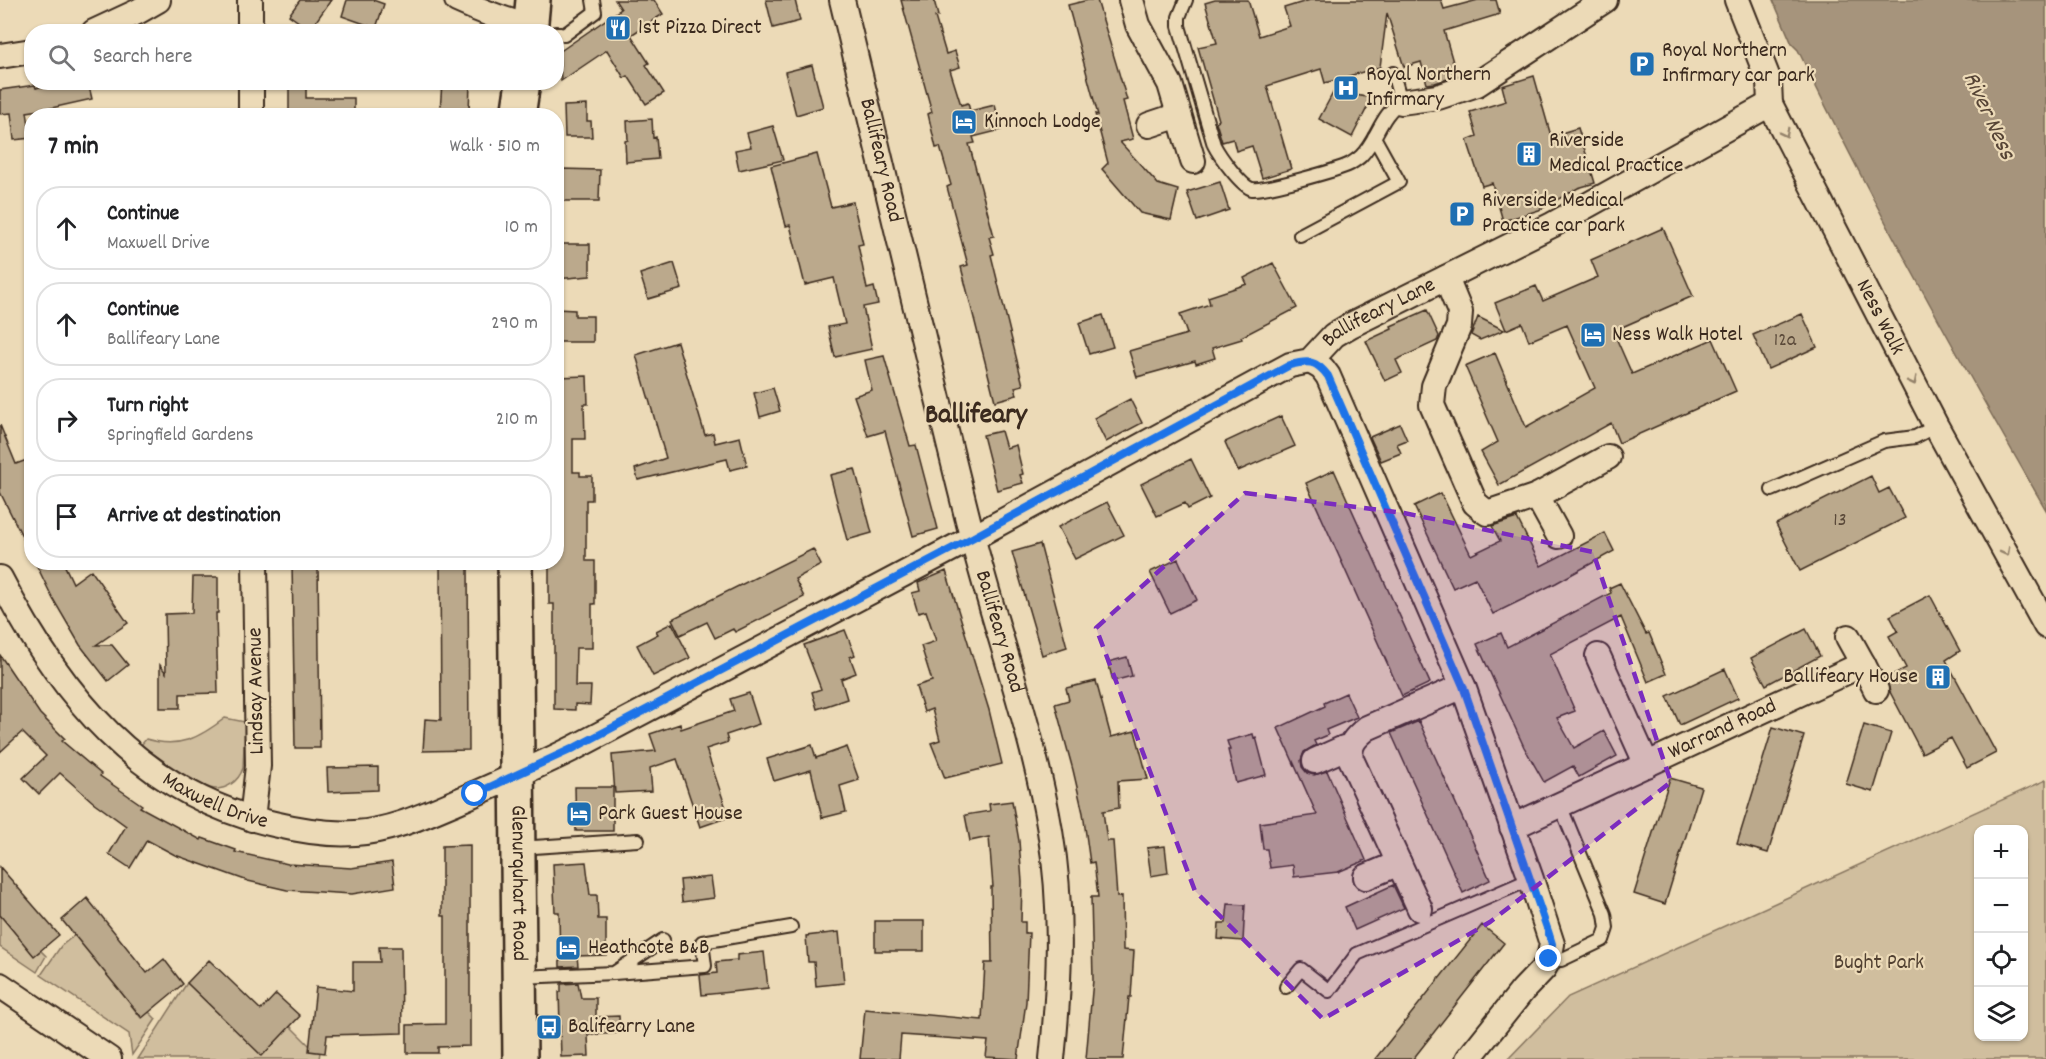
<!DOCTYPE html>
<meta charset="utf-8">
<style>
:root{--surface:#fff;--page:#f6f6f6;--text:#202124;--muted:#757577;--line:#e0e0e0}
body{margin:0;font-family:Dekko,sans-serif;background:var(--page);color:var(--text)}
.controls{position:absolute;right:18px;bottom:18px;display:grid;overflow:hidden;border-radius:12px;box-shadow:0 2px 4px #0004}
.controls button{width:54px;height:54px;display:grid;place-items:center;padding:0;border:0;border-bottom:2px solid var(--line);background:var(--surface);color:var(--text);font:30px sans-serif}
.stop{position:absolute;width:18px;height:18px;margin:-14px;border:4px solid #1a73e8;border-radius:50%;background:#fff}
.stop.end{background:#1a73e8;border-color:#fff;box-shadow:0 2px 6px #0008}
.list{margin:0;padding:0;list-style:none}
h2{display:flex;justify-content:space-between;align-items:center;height:78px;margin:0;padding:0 24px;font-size:26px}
h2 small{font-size:20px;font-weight:400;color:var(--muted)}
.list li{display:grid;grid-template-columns:39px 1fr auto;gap:18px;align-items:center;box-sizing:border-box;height:84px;margin:0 12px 12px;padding:0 12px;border:2px solid var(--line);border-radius:24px}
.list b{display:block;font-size:22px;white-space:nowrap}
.list p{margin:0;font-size:20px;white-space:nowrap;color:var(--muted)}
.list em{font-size:20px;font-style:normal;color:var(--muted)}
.icon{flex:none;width:33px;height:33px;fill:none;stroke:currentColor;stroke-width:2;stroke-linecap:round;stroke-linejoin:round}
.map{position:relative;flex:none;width:2046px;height:1059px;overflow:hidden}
.search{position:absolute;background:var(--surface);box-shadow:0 2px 4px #0004;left:24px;top:24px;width:540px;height:66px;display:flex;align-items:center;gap:15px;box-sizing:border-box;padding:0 21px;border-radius:24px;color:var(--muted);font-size:22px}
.panel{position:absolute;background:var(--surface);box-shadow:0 2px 4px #0004;left:24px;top:108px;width:540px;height:462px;border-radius:24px}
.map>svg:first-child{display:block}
.green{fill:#d0be9e;stroke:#86745e;stroke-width:1.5;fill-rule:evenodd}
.water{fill:#a6947b;stroke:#7b6a56;stroke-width:1.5}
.building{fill:#bba98c;stroke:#3b2a1e;stroke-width:1.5}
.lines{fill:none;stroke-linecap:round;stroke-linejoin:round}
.lane-casing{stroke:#3b2a1e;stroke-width:16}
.street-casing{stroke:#3b2a1e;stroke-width:28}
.highway-casing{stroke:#3b2a1e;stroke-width:38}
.lane{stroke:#ecdab7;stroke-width:12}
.street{stroke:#ecdab7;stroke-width:24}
.highway{stroke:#ecdab7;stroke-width:33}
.oneway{stroke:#94826a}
.route{stroke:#1a73e8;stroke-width:8}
.marked{fill:#7b2cbf;fill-opacity:0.2;stroke:#7b2cbf;stroke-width:4.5;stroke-dasharray:12 8;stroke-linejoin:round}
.labels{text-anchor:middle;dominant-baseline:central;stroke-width:4.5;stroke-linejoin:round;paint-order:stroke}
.number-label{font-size:20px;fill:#5b4a3a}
.poi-label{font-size:22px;fill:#3b2a1e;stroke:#ecdab7;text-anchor:start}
.street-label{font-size:22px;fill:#3b2a1e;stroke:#ecdab7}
.park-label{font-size:22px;fill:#514031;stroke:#ecdab7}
.water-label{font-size:24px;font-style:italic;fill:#564435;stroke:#ecdab7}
.district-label{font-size:28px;font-weight:bold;fill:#3b2a1e;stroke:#ecdab7}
</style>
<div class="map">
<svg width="2046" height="1059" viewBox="0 0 2046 1059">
<rect width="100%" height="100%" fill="#ecdab7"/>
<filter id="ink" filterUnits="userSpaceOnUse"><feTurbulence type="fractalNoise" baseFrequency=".0167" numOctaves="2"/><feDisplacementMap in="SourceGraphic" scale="12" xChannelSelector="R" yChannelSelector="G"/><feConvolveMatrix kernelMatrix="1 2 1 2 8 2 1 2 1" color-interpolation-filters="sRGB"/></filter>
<g filter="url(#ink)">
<path class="green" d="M225,718L245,722L243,768C239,781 225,792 210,788C191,782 158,757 141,745L146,739C179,749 199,738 225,718Z
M2046,780V1059H1508L1568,997ZM1978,830H2024V1036H1978Z
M0,915L34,955L41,951L46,956L37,972L0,947Z
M76,934L141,1018L149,1012L156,1019L132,1055L129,1034L41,975L61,946Z
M187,983L262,1055L290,1026L310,1046V1051L320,1052L319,1059H138Z"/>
<path class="water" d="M1773,0H2046V510C1959,359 1874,207 1798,50L1792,44Z"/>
<path class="building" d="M300,0H331L310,30L289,15Z
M347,0H373L384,4L376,28L342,16Z
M615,0H654L663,14L631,35L649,63L646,65L664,93L646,104L628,76L624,78L607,50L561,81L559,52L621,9Z
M766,0H795L800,21L773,28Z
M901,0H934L938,16L935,17L946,54L955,51L960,67L950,70L961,105L968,103L970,111L995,105L1001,130L973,137L975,143L969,144L994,236L989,237L994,254L991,255L1023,385L1015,387L1017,395L995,401L961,267L968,265L947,187L951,185L940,147L936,148L928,114L932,112Z
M1088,0H1097L1127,100L1123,101L1133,139L1120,142L1158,184L1178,190L1171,220L1140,213L1102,169L1108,163L1095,114L1098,115L1068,5Z
M1215,0H1248L1259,36L1290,26L1284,8L1310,0H1441L1444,9L1478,0H1496L1500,14L1444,31L1457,76L1435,83L1427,84L1421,62L1404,67L1387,13L1380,67L1325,83L1321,69L1267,86L1291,169L1262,178L1252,146L1236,151L1233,139L1222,142L1216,122L1219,120L1198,47L1217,43L1205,3Z
M812,65L823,107L796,115L785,72Z
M1534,76L1551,136L1578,128L1595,183L1578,188L1539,210L1503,221L1492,183L1482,186L1467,140L1477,136L1470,112L1506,101L1502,86Z
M56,82H88L92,99L47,109L27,112L31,138L14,140L11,113L0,114V90L35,85L36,88Z
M289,82H306V98H354V116H289Z
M442,82H470L469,113L440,112Z
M1334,91L1372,98L1352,137L1319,119Z
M587,105V121H591L592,137H565L564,106Z
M652,119L653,138L656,137L658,159L626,162L625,141L628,140L627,121Z
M773,126L783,160L739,170L735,150L751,147L747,133Z
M817,154L831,207L853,202L863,244L858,245L867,289L874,287L878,304L863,307L872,349L835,357L828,327L845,324L834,278L805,285L790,225L786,226L771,166Z
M561,169L600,170L599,201H561Z
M1220,182L1229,210L1197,221L1187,192Z
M1663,228L1693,296L1613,331L1632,374L1713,339L1736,391L1619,443L1611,423L1499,485L1481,452L1498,442L1465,366L1495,353L1526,427L1595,388L1567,325L1529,341L1522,323L1506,330L1495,303L1536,286L1543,301L1598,277L1591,260Z
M556,244H590V276L556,279Z
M674,263L682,289L648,299L640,274Z
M1273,263L1297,308L1241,337L1242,339L1212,348L1215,358L1196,364L1195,361L1137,377L1129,351L1187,334L1180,314L1210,304L1208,297L1247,284L1244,278Z
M556,309L575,310V316H593V342H556Z
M1427,310L1439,336L1437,341L1396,360L1402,373L1385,381L1366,341L1392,329L1391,326Z
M1802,314L1817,347L1768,369L1753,335Z
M1103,315L1113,347L1089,354L1079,323Z
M1478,317L1504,330L1480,340L1471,335Z
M677,342L705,435L713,433L715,443L740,437L747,466L730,470L727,459L638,480L635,469L666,458L636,355Z
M884,356L910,446L916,445L938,529L913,536L885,431L868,436L854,396L872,390L865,360Z
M587,376L588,404H584L585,439H573V472H580V476H592V500H586V561H595V604H592V648H576L575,686H591L590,705L575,704V710L554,709V604H549V562H556V377Z
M773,388L780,411L760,417L754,393Z
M1130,399L1142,423L1106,442L1094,418Z
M1281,416L1295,446L1238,471L1225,442Z
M1400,424L1407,440L1397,444L1401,453L1381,461L1370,437Z
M0,425L16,464L32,458V556L0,492Z
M1001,431L1006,448L1016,445L1023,474L1020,475L1023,483L997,490L983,435Z
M1191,459L1210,498L1188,509L1185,503L1157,516L1141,484Z
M855,469L872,533L847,540L830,475Z
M1334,470L1430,683L1402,696L1306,483Z
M1871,476L1879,493L1889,488L1905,518L1800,571L1776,524Z
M1441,493L1471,555L1500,541L1492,526L1517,518L1541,566L1605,533L1614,551L1556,583L1493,614L1475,578L1453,588L1414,506Z
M1107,502L1124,535L1075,559L1058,527Z
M1040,544L1067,647L1042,655L1012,552Z
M813,549L821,565L795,579L804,597L735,632L733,629L715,638L707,622L680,635L672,619Z
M1178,559L1197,600L1170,613L1150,572Z
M35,562H63L73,583L91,570L128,623L96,645H112L128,665L108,681L80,645L53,599Z
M292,562H318L320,748H295Z
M440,562H468L469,750L423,751L425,719L441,720Z
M946,571L989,710L1002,764L945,778L931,743L940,740L932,709L924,712L916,686L932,681L921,646L936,641L926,611L918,613L912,593L920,591L918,583Z
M193,577H218V613H216L218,693L180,694V708H160V665L166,673L165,614L192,613Z
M1620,583L1646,634L1649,633L1666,674L1648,682L1621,617L1550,654L1575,711L1557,718L1574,748L1604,731L1617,756L1579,777L1573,766L1544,782L1524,747L1477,644L1501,633L1507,647L1611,593L1609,588Z
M1930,595L1960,651L1946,660L1996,753L1967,768L1951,738L1922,753L1890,692L1886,678L1906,668L1889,636L1898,631L1890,616Z
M672,623L690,658L653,676L637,645L658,634L656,631Z
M1806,629L1820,656L1766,685L1751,658Z
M845,630L855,655L850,657L856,673L841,679L847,699L817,709L812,692L821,689L804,645Z
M0,655L40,714L65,739L62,741L101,774L100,776L142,805L140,807L201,840L202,838L236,850L235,852L288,864L322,866L351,868L392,862L395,887L352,894L287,890L248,881L175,855L147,840L130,868L109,854L126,826L93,802L60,773L39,794L23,778L46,756L22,732L0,752Z
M1127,657L1132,676L1113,681L1108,662Z
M1725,669L1738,698L1680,725L1667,696Z
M1096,681L1111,737L1135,731L1148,779L1118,781L1119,808L1103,811L1107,841H1113L1117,897L1122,896L1123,950L1134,951L1131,997H1129L1123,1059H1086L1093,980L1091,897H1098L1094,862L1090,863L1083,813L1073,770L1055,704L1069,700L1066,688Z
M749,693L759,724L726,735L728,742L706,749L729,817L700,827L677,759L650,768L652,791L615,793L612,755L656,751L650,734L680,724L681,729L734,711L730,699Z
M1346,693L1357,717L1326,730L1328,735L1314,741L1316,745L1304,752L1301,760L1302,767L1307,773L1314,775L1327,771L1366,860L1338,872L1294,877L1293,865L1270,868L1267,849H1263L1260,823L1317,815L1278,728L1325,706L1324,703Z
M1419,721L1490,880L1463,893L1391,733Z
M1864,725L1891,733L1873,792L1846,784Z
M1773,727L1804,736L1768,853L1737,844Z
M1253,734L1254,738L1256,737L1266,775L1236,783L1228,750H1230L1227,741Z
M812,745L816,758L847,747L859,780L840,786L846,812L822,818L811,770L774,781L767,759Z
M378,767V790L328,792L327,768Z
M1670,778L1701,787L1665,904L1634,894Z
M575,787H613V831H576Z
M1012,801L1019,841L1022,882L1021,922H1025V933H1029L1026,1002L1018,1059L986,1057L988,1041L901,1035L899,1059H860L865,1009L982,1020L985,963H992L991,887H993L989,837L970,841L965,815L990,811L989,804Z
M470,845V1046L438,1047V1053H407V1025L445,1024V916H442V846Z
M1165,846L1168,873L1151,876L1147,848Z
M586,862L590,895H597L598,919H606V955L577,956L578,966L560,967L559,912H555L553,864Z
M0,867L59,935L34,956L0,915Z
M711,877L714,898L682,902L680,880Z
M1393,885L1404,908L1355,930L1345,907Z
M87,898L147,973L164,959L183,984L142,1018L62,920Z
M1228,904L1245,905L1243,941L1218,939L1219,923H1226Z
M875,921H924V951H875Z
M1482,925L1504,943L1413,1059H1375Z
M839,932L844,983L816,986L814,962H808L806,936Z
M379,947H401L402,1033L327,1035L325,1053L309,1051L316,987L353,991V962H380Z
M764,952L768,988L702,995L700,975L717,973L716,962L737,960V955Z
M209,960L261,1010L276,994L300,1016L262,1056L187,983Z
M578,983L581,998H596V1017L619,1016L620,1033L588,1035L589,1056L561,1057L559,992H561V984Z"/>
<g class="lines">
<defs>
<path id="lane" d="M1186,0L1179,17V26L1214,145C1219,155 1241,186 1252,189C1263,191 1338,170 1350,164C1353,162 1358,159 1361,156C1377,140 1381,114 1401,102L1393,73
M556,33L564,35L595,12L593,0
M1300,235L1399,182L1374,137
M1772,490L1884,441L1915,437L1936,426
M519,848L638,840
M1549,959L1561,960L1603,940L1607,928L1605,914L1560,805
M614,973L705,966L702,942L791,927
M520,977L614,973L663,940
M1286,987L1301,969L1329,991L1357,954L1531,879"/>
<g id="street">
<path d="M250,0V32"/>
<path d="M457,0C481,11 505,21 531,27"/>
<path id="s1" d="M842,0C885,178 927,358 972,536C997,634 1033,730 1050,831C1063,906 1060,983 1052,1059"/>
<path d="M1131,0L1138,25L1170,84L1193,161"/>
<path id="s2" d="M1737,0L1769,81L1770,104L1936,426L2046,626"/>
<path d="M94,32L137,12L158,0"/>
<path d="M0,56L32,51"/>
<path d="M251,82V116"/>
<path d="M1401,102L1438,97L1477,84L1605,0"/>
<path d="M1149,125L1179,115"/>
<path d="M1446,278L1460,312L1459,326L1434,386L1432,405L1475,503L1487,513L1537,496L1559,536"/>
<path d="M1310,361L1322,368L1328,376L1463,686L1531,879L1552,944L1549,959L1544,968L1523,990L1468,1059"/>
<path d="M1537,496L1608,457"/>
<path id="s3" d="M0,578C59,693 141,795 274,824C299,830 328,835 355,833C391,831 425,815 458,801C497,784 536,767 574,748L972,538L1290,365L1310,361L1334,335L1351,325L1552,225L1770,104"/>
<path d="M1598,656L1647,765"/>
<path d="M1863,664L1876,690"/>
<path d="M1315,761L1344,748H1350"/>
<path d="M252,819L258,766L255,562"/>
<path id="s4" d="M1512,827L1863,664L1848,637"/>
<path d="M1366,877L1399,863"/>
<path d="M1420,909L1351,759C1348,744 1356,737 1367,728L1463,686"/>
<path d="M0,985L109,1059"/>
</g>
<g id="highway">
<path d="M530,32L533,0"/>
<path d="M518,116L523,82"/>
<path id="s5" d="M515,562L520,1059"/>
</g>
</defs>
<use href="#lane" class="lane-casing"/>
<use href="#street" class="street-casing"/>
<use href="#highway" class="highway-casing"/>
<use href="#lane" class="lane"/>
<use href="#street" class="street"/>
<use href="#highway" class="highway"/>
</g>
<defs><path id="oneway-chevron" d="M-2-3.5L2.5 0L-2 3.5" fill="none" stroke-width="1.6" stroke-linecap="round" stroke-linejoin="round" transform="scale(1.5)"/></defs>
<g class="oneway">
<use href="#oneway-chevron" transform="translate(1785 133) rotate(63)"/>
<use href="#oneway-chevron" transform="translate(1913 381) rotate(63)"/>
<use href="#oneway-chevron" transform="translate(2006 552) rotate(62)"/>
</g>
</g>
<g class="lines" filter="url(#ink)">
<path class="route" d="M475,794L574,748L972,538L1290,365C1308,360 1316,360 1328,376L1463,686L1548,931L1552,944L1549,959"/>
</g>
<path class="marked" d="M1245,493L1404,513L1593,552L1671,782L1490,922L1323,1019L1195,891L1096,628Z"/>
<defs>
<symbol id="restaurant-square" viewBox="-11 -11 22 22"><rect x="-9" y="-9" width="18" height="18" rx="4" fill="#1f6fb2" stroke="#ecdab7"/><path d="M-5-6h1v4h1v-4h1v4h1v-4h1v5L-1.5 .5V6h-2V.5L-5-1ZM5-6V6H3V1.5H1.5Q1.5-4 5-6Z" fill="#fff"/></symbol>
<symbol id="parking-square" viewBox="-11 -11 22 22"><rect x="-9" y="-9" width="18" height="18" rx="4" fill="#1f6fb2" stroke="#ecdab7"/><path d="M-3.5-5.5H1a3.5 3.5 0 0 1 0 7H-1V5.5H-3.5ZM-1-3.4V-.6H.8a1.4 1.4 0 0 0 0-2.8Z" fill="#fff"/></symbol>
<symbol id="hospital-square" viewBox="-11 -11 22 22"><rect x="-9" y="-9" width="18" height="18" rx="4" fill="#1f6fb2" stroke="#ecdab7"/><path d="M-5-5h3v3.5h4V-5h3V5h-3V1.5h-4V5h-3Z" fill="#fff"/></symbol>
<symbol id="hotel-square" viewBox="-11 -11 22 22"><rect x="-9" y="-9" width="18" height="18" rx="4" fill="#1f6fb2" stroke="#ecdab7"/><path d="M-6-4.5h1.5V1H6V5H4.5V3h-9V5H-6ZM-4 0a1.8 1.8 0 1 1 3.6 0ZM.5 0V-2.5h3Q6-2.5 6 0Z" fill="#fff"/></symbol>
<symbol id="building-square" viewBox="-11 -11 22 22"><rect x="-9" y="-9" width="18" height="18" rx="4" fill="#1f6fb2" stroke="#ecdab7"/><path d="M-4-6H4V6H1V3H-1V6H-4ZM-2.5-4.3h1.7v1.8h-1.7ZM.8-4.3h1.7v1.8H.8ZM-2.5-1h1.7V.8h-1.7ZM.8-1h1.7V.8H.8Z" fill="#fff"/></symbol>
<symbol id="bus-square" viewBox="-11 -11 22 22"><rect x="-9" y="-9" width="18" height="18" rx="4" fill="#1f6fb2" stroke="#ecdab7"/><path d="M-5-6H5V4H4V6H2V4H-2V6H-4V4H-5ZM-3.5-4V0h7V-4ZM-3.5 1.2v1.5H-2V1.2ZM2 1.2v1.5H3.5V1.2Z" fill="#fff"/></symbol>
</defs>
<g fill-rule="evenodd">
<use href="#restaurant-square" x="603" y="13" width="30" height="30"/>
<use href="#parking-square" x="1627" y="49" width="30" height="30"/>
<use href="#hospital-square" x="1331" y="73" width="30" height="30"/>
<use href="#hotel-square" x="949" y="107" width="30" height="30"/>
<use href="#building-square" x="1514" y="139" width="30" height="30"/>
<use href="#parking-square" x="1447" y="199" width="30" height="30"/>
<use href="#hotel-square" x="1578" y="320" width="30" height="30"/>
<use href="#building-square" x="1923" y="662" width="30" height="30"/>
<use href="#hotel-square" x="564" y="799" width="30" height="30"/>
<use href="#hotel-square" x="553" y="933" width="30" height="30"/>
<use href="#bus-square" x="534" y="1012" width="30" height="30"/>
</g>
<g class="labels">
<g class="number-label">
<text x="1785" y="341">12a</text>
<text x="1840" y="521">13</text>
</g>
<g class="poi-label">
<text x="638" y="28">1st Pizza Direct</text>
<text x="1662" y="51">Royal Northern<tspan x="1662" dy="25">Infirmary car park</tspan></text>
<text x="1366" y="75">Royal Northern<tspan x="1366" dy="25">Infirmary</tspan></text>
<text x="984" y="122">Kinnoch Lodge</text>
<text x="1549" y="141">Riverside<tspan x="1549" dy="25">Medical Practice</tspan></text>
<text x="1482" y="201">Riverside Medical<tspan x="1482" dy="25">Practice car park</tspan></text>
<text x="1612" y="335">Ness Walk Hotel</text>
<text x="1918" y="677" text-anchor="end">Ballifeary House</text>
<text x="598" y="814">Park Guest House</text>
<text x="588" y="948">Heathcote B&amp;B</text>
<text x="568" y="1027">Balifearry Lane</text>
</g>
<g class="street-label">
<text stroke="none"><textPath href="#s1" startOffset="165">Ballifeary Road</textPath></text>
<text stroke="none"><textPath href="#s3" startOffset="1617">Ballifeary Lane</textPath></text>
<text stroke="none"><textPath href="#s2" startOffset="350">Ness Walk</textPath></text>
<text stroke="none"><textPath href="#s1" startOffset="651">Ballifeary Road</textPath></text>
<text transform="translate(257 691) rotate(-91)">Lindsay Avenue</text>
<text stroke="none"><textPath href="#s4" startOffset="232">Warrand Road</textPath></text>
<text stroke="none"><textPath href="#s3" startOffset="318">Maxwell Drive</textPath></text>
<text stroke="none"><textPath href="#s5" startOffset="321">Glenurquhart Road</textPath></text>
</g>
<g class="park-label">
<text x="1879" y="963">Bught Park</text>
</g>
<g class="water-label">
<text transform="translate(1988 116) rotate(65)">River Ness</text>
</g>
<g class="district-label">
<text x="976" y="417">Ballifeary</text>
</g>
</g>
</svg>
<div class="controls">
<button>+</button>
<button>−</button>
<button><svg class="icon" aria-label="locate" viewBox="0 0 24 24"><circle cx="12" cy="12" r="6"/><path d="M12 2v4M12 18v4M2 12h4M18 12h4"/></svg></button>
<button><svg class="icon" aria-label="layers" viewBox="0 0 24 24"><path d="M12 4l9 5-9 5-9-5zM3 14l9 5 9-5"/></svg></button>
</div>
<div class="stop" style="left:475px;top:794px"></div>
<div class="stop end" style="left:1549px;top:959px"></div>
<div class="search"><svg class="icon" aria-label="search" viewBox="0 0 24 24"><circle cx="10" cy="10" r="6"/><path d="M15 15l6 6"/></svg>Search here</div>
<section class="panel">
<h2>7 min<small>Walk · 510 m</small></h2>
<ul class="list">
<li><svg class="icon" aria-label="ahead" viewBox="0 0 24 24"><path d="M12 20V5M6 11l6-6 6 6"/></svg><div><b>Continue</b><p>Maxwell Drive</p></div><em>10 m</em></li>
<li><svg class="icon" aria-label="ahead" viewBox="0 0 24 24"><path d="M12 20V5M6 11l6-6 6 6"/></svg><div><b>Continue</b><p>Ballifeary Lane</p></div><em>290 m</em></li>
<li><svg class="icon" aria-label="right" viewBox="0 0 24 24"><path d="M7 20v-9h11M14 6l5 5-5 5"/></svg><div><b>Turn right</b><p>Springfield Gardens</p></div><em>210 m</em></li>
<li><svg class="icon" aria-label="arrive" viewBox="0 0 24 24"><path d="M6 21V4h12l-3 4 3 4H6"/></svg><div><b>Arrive at destination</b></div></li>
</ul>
</section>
</div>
